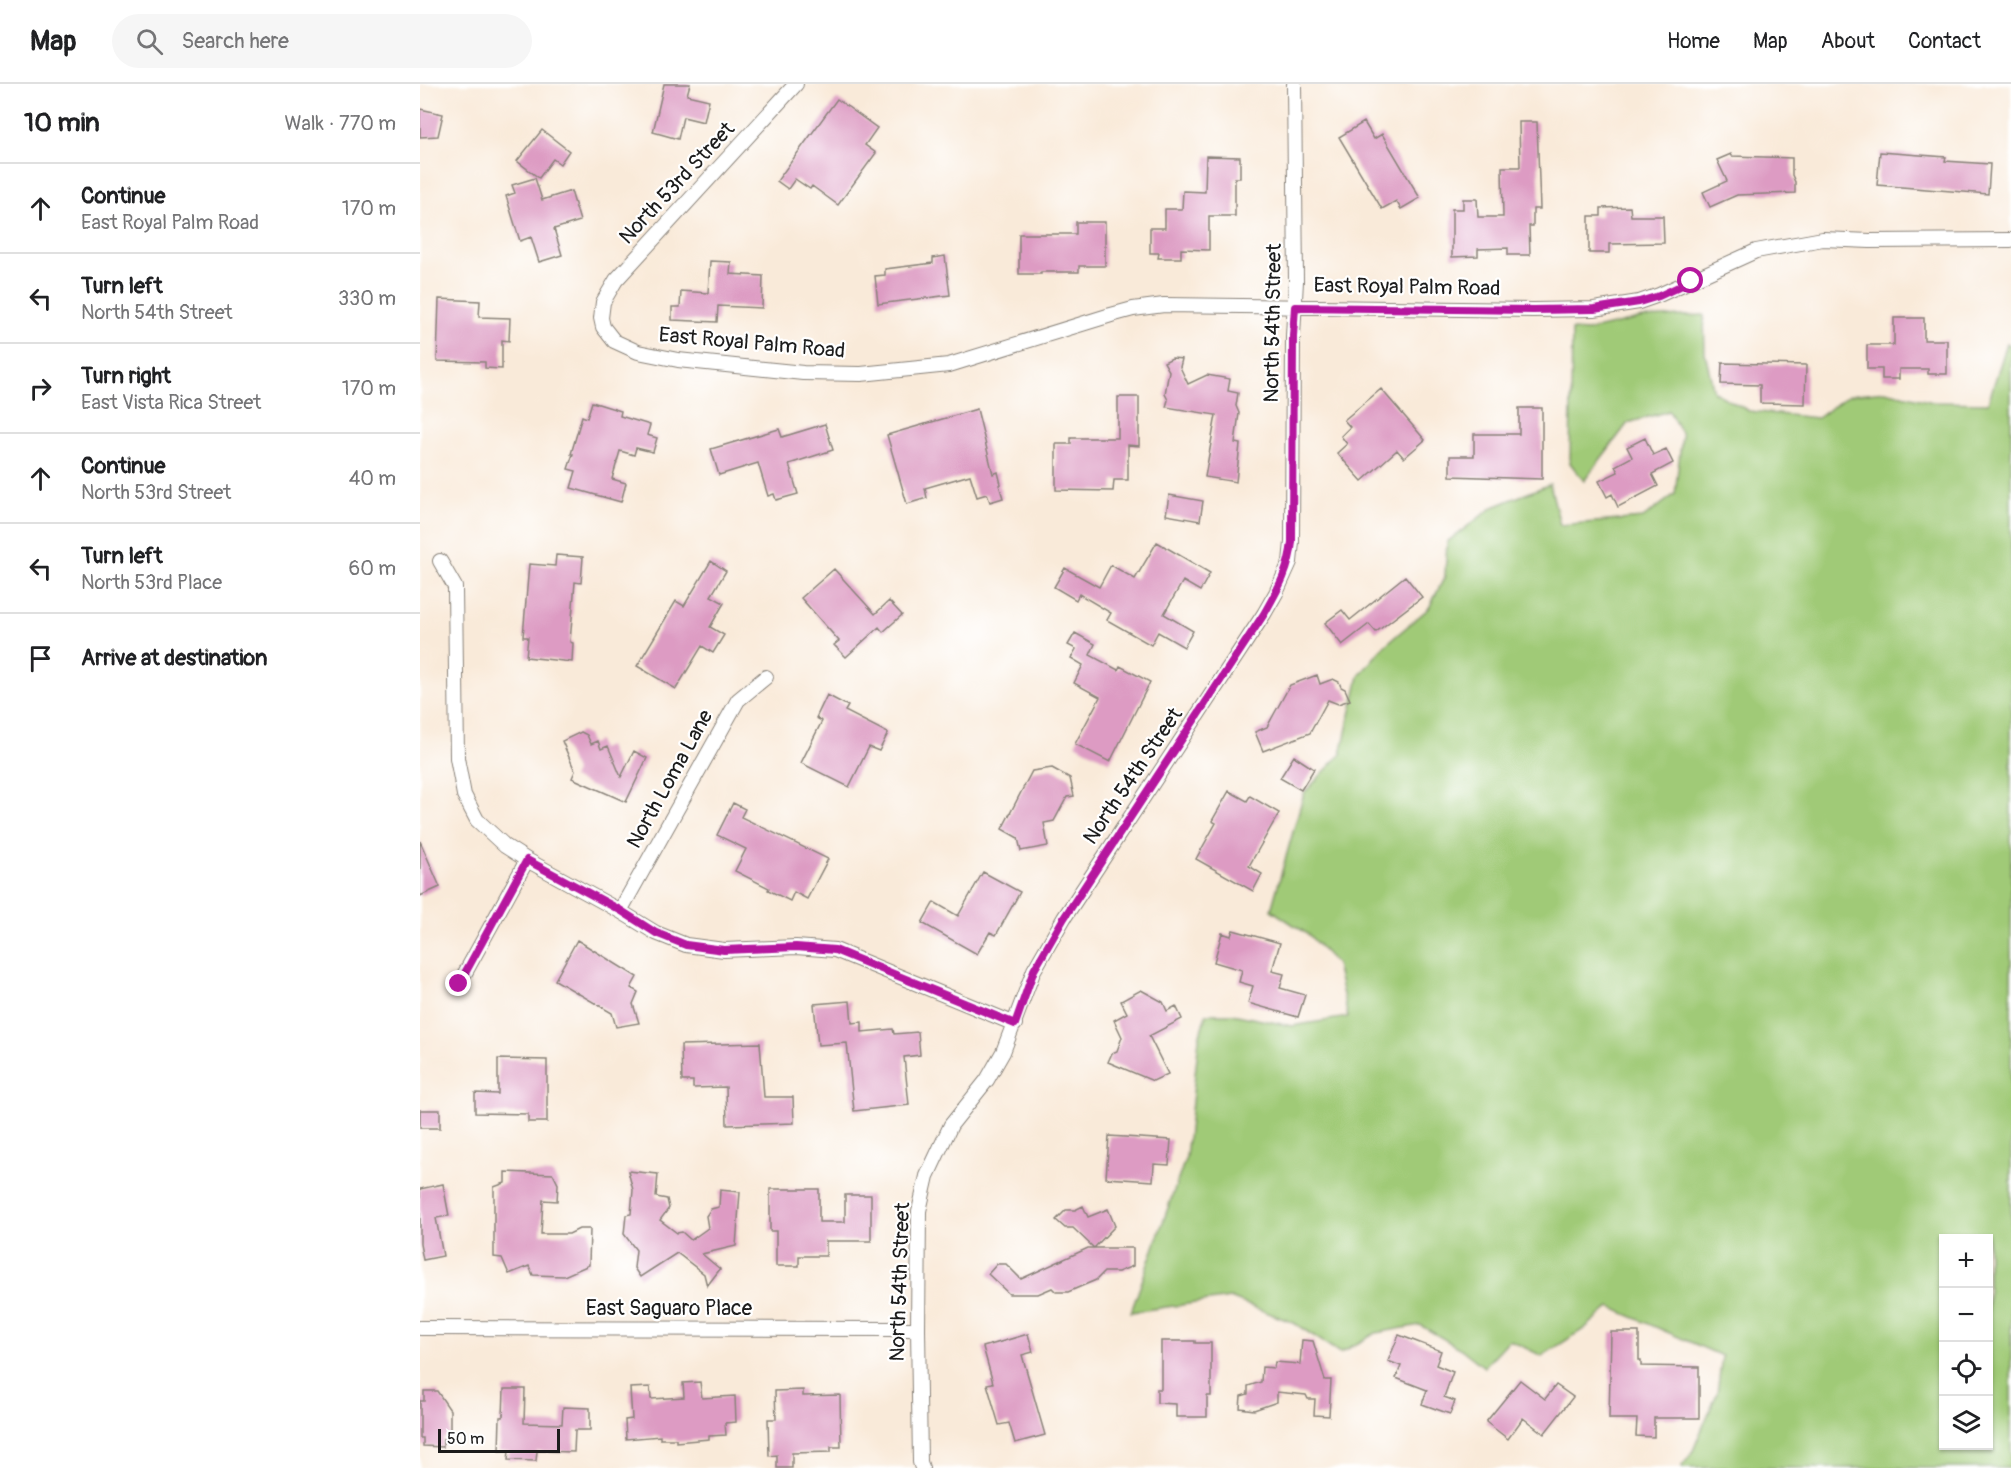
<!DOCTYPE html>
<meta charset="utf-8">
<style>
:root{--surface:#fff;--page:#f6f6f6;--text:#202124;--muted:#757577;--line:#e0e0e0}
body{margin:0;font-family:Pangolin,sans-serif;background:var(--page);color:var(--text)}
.controls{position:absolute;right:18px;bottom:18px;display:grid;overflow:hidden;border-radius:0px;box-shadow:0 2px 4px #0004}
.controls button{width:54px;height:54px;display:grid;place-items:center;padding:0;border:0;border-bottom:2px solid var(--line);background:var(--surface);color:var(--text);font:30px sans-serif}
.scale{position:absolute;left:18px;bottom:15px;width:122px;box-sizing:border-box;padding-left:6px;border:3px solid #1c1c1c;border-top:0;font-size:16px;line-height:21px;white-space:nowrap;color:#1c1c1c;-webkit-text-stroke:4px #fff;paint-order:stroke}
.stop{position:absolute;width:18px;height:18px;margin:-14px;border:4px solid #b5179e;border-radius:50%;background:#fff}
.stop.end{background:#b5179e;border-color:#fff;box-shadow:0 2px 6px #0008}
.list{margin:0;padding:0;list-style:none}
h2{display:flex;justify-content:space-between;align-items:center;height:78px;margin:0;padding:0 24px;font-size:26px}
h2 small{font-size:20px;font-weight:400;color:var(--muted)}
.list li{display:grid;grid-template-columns:39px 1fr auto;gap:18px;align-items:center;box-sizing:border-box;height:90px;padding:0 24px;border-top:2px solid var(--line)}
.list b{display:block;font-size:22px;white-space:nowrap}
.list p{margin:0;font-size:20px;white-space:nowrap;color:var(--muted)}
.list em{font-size:20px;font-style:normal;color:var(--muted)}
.icon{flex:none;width:33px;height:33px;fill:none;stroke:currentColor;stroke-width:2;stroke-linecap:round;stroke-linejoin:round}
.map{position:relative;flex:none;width:1591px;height:1384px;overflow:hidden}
header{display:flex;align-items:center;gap:36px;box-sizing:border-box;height:84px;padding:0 30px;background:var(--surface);border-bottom:2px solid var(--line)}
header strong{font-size:28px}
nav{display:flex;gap:33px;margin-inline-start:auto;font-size:21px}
.search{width:420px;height:54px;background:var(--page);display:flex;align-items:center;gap:15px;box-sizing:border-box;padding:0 21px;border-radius:33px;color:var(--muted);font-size:22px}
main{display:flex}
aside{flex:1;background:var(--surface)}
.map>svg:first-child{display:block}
.green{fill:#a0ca77;stroke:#5e734a;stroke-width:1.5;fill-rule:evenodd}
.building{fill:#dd9bc3}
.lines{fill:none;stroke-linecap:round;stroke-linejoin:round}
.street-casing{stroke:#8a837a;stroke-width:16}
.street{stroke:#fff;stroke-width:14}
.route{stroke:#b5179e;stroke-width:8}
.labels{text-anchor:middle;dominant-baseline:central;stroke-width:4.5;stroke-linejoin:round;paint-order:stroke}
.street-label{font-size:21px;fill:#1c1c1c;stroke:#fff}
</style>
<header>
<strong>Map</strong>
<div class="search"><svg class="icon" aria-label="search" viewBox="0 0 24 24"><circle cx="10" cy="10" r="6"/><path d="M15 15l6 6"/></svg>Search here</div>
<nav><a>Home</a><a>Map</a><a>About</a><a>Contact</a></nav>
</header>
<main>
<aside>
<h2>10 min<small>Walk · 770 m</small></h2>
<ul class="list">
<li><svg class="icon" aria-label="ahead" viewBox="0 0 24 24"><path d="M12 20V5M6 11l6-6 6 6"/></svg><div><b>Continue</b><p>East Royal Palm Road</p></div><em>170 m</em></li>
<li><svg class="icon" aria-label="left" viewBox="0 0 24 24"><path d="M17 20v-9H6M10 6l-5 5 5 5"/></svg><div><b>Turn left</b><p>North 54th Street</p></div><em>330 m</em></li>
<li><svg class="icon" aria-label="right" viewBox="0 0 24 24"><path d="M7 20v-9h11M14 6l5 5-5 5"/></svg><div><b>Turn right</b><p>East Vista Rica Street</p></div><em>170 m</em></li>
<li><svg class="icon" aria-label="ahead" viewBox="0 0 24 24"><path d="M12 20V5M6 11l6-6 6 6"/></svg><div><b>Continue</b><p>North 53rd Street</p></div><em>40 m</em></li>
<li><svg class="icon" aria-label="left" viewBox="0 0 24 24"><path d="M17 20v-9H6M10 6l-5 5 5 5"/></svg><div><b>Turn left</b><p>North 53rd Place</p></div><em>60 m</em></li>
<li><svg class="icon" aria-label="arrive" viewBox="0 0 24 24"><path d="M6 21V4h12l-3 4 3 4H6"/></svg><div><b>Arrive at destination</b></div></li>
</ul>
</aside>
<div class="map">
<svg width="1591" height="1384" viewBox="0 0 1591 1384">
<rect width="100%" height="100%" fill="#fff"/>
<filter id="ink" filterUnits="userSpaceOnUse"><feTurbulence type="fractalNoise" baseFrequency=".0167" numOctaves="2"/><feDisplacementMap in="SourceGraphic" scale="12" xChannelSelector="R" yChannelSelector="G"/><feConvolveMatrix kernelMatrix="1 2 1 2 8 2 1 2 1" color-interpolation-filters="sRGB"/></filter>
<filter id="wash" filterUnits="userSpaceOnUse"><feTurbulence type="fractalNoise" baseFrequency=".008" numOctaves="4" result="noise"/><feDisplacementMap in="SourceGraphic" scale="24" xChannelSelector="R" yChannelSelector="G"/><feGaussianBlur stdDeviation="1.35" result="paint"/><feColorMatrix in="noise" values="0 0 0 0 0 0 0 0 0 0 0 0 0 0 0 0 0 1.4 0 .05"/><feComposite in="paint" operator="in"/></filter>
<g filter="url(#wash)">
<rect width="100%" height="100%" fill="#f9ead9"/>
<path class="green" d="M1284,231L1285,269L1294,308L1329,327L1397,334L1429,311L1465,307L1513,318L1568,319L1587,259L1591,262V1384H1262V1382L1272,1369L1297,1309L1302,1272L1190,1223L1164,1245L1122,1272L1089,1256L1064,1283L1041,1265L1000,1241L956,1249L920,1269L874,1239L810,1214L711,1228L766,1073L779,954L786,930H812L872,942L928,933L916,880L889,851L851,826L884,709L921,670L939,592L963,563L1009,524L1025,492L1027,458L1073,423L1130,400L1140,441L1223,434L1255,410L1262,351L1249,327L1208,339L1164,397L1150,379L1152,246L1167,247L1223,234ZM1524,1154H1568V1362H1524Z"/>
<g id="blocks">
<path class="building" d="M244,0H270L267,11L289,16L284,38L263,33L258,55L233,48Z
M417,15L457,44L445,61L456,69L418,121L392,102L390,105L375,95L368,105L357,97Z
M0,25L23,30L18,52L0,53Z
M944,38L954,55L962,50L1000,114L981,125L976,117L962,125L919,53Z
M1099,38H1117L1120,125H1113V142H1109L1110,171H1088V164L1058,165V172L1032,173V125H1043V115H1057L1058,133H1083L1082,83H1100Z
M122,46L149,67L140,80L133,75L119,94L97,77Z
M1460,68L1526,73L1525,77L1570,80L1568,110L1457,101Z
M1311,70L1312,72L1372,74V91L1375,98V109L1317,111L1290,123L1283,108L1307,97L1297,76Z
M786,72L820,73V94H815V132H789V166L761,165V174H738L739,169H730V144H745V125H762L763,107L785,108Z
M115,94L122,116L151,107L160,137L134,145L142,171L119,178L111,153L100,157L86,112L95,109L92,101Z
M1210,123L1211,132H1243L1244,159L1189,160V169H1169V132H1181V124Z
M656,138H685V182H659V188H621V190H599V150H656Z
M525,172L530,211L458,220L455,192L465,191V185L513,179V174Z
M290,177L311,178L310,190L343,192L342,224L298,222L297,238L252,236V223H260L261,207L288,209Z
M19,215L60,217L59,233L90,234L89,257L82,256V285L65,284V278L17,277Z
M1474,234H1504V256H1527V290H1508V285H1479V295H1462V285H1447V261H1474Z
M752,274L762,275L760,283L768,300L787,291L810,295L808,307L818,309L816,322L819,329L815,359L820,360L816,398L785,393L796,331L746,323L748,316L745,310L749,287L744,278Z
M1302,279L1386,281L1385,320L1340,319V301L1301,300Z
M961,305L1005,356L984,374L977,366L942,397L917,369L927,360L921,352L930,343L924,336Z
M698,313H719V362L708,361V396H694L693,407L636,406V360H651V354H698Z
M172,318L201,327L200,332L230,341L227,351L237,354L233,368L216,364L214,371L200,367L192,395L206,399L201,418L151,404L156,387L148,385L153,370H151L162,332L167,334Z
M1099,324H1122V395L1030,392V372H1054V350H1099Z
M557,325L573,390L578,388L581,400L579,401L583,414L570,418L567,410L557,413L550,391L505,404L507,414L487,420L467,351Z
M405,340L413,366L369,380L378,410L356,416L354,410L348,412L338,379L299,391L291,365L359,345L362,353Z
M1225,354L1233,371L1246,365L1253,379L1232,390L1238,402L1198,423L1192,410L1187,413L1179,397L1198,388L1195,382L1212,373L1207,363Z
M749,411L783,417L780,437L746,431Z
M737,458L790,489L780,507L763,497L744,530L773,547L764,563L738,548L731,561L687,536L691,529L659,510L656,516L634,503L645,484L679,503L691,481L715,495Z
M136,471L163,473L161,499L155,498L150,558L153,559L152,578L106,573L108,553H103L109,480L135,482Z
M291,477L306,487L291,512L304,519L290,543L304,551L293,569L282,562L256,605L217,582L256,517L264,522Z
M414,485L455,530L469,517L482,531L463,548L459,543L426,573L414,561L419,557L381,514Z
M985,492L1002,513L956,548L949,540L922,561L905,539L922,526L930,536Z
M655,549L675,560L670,571L698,586L700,582L730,598L690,678L655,660L680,613L654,599L663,581L651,574L656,565L648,561Z
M897,591L900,600L913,595L919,598L921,603L925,605L930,616L918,620L908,616L890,649L843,667L835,648L847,643L870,601Z
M407,611L428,622L425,627L468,649L459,667L449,663L429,703L381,679L402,637L396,634Z
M161,648L167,651L171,660L178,657L181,665L188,662L201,693L214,667L227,674L206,718L152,694L155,687L142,657Z
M874,672L894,685L881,706L860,694Z
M632,684L650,694L654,712L647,713L634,737L624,739L628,762L601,767L598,754L582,745L612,687Z
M809,707L827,717L830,712L859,729L829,782L842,790L833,807L776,775L796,739L792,737Z
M313,719L325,725L321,733L408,775L387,815L374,808L370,817L348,806L349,804L315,787L326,765L297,751Z
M0,757L20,803L0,812Z
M563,788L600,808L576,851L570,848L557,870L502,839L514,818L538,832Z
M813,846L860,859L852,887L864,890L860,904L885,911L878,933L828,919L833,902L819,898L822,886L794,878L802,849L811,852Z
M157,856L217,893L211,904L218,908L213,920L219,939L196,943L192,929L135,896Z
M721,906L743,918L747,927L756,922L762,935L729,952L748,990L733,997L688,978L692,969L697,967L702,953L694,936L707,929L701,917Z
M430,917L432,939L442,938V948L473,945L474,950L498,948L500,971L484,973L489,1021L434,1027L427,959L398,961L394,920Z
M340,959L344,1013H373L374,1039L307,1041L306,1003L273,1004V997H262L261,961Z
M78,975L127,976V1038H108V1030L55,1029V1009L78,1010Z
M0,1026H20V1044H0Z
M689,1052L751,1056L749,1081L734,1080L733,1097L686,1094Z
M208,1087L238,1090L236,1113L247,1115L249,1124L240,1136L257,1149L262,1148L271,1156L288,1144L286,1132L291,1125L299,1123L300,1106L320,1108L316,1162L282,1170L300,1185L287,1202L284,1190L257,1169L220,1193L214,1184L216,1166L204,1150L206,1131L211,1130L213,1106Z
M85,1088L133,1090L138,1100L137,1117L123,1116L121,1150H149L159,1145H170L169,1181L144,1192L113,1191L109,1182L89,1190L82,1174L74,1173V1103L85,1099Z
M23,1100L29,1132L16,1134L23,1172L3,1176L0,1160V1105Z
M350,1105H399V1138H425V1111H451V1157H406V1172H379V1182H356V1147H350Z
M663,1122L668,1133L688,1125L695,1142L674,1164H713V1182L698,1188H684L676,1196L648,1208H636L632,1204L618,1210H589L568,1190L577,1180H586L601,1195L668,1164H674L653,1144H645L636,1136L646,1126H655Z
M1191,1248H1219V1276H1221V1282L1279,1283V1334H1234V1353L1216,1352L1217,1335H1189Z
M608,1250L613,1268L602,1271L625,1351L595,1359L589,1339L579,1341L567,1300L573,1299L563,1263Z
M979,1251L1021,1267L1016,1281L1033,1288L1024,1313L1035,1317L1030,1330L1002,1320L1007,1306L976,1294L981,1282L968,1277Z
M882,1256L893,1257L905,1296H911L909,1332L894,1331L895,1315H888L886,1311L857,1308V1318L834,1326L820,1324L821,1312L828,1310V1302L841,1298L842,1283L854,1284L855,1278L880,1280Z
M741,1257H775V1259H791V1312H787V1333H756V1320L737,1319V1305H741Z
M1100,1296L1125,1315L1136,1301L1153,1313L1124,1350L1103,1334L1088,1355L1066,1338Z
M280,1298L282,1314L315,1312L316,1338L305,1339L306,1351L289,1352V1355L256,1358V1355H240V1352L206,1355L205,1336L212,1335L210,1304L230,1303L231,1315L264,1313L263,1299Z
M84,1305H105L104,1339L142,1340L143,1323L170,1324V1346H155L154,1368L117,1367L116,1377L88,1376L89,1367H79L80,1333H83Z
M383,1306V1312L420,1311L421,1363H411V1368L372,1369V1384H357V1371L349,1372L348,1335H356L355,1307Z
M4,1307H17L30,1326V1351L23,1355V1363L3,1362V1354H0V1317H4Z"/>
</g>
</g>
<g filter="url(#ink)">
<use href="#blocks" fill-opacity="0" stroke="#8a837a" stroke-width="1.5"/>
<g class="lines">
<defs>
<path id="street" d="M376,0L196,196L183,218L181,234L183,243L194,257L218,268L258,276L383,289L441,290L529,281L691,231L713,225L744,221L1113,226L1174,225L1219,218L1239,211L1336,167L1403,155L1450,157L1591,156
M20,477L35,503L37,674L44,711L57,736L85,762L107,776L200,827L236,849L266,861L304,866L376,863L415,866L595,940
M200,827L318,616L346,593
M39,900L107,776
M0,1244L498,1245
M502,1384L500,1378L498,1245L499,1127L507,1092L531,1041L567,996L583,968L614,886L644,834L844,530L856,509L870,478L872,458L873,252L876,197L874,0"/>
</defs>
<use href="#street" class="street-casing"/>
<use href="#street" class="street"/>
</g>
</g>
<g class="lines" filter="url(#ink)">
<path class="route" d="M39,900L107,776L200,826L236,849L266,861L304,866L376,863L415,866L595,940L614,886L644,834L844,530C858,505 869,487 872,458L873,252L875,223L1113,226L1174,225L1219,218L1239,212L1271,197"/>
</g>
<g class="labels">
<g class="street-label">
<text transform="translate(257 99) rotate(-47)">North 53rd Street</text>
<text transform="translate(987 203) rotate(1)">East Royal Palm Road</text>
<text transform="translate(853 239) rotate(-89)">North 54th Street</text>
<text transform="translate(332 259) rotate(5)">East Royal Palm Road</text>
<text transform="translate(713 692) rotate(-56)">North 54th Street</text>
<text transform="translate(250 695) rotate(-61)">North Loma Lane</text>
<text transform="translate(480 1198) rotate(-88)">North 54th Street</text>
<text x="249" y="1224">East Saguaro Place</text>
</g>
</g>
</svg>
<div class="controls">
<button>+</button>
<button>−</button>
<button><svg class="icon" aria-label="locate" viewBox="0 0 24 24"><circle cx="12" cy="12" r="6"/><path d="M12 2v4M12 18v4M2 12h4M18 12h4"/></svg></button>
<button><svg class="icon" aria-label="layers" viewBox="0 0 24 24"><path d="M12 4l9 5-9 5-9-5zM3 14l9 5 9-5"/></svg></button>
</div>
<div class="scale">50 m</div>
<div class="stop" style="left:1271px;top:197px"></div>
<div class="stop end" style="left:39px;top:900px"></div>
</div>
</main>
